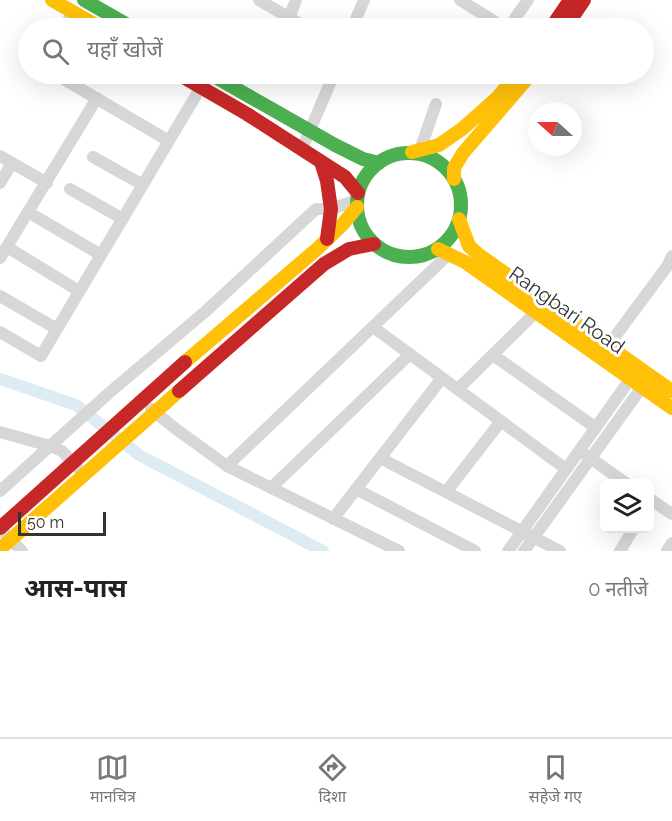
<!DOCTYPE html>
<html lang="hi">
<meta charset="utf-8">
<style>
:root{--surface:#fff;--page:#f2f2f2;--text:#222;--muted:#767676;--line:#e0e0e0;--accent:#7a7a7a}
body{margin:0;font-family:Raleway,"Noto Sans Devanagari",sans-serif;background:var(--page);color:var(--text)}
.controls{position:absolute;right:18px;bottom:18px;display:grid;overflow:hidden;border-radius:9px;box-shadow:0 6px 24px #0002}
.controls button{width:54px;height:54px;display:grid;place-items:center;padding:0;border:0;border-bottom:2px solid var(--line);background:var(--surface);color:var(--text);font:30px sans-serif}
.compass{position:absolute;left:528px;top:102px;width:54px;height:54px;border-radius:50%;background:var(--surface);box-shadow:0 6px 24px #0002;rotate:291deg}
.scale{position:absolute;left:18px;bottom:15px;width:88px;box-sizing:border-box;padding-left:6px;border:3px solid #333;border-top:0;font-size:16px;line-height:21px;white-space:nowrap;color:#333;-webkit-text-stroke:4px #fff;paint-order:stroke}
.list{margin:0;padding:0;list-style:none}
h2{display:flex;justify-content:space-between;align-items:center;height:78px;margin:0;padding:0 24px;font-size:26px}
h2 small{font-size:20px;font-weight:400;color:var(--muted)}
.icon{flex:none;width:33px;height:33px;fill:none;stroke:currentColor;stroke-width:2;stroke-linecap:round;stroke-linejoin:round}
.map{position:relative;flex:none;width:672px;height:551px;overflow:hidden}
.search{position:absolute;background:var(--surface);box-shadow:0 6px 24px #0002;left:18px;right:18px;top:18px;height:66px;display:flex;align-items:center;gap:15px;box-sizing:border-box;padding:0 21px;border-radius:33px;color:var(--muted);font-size:22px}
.sheet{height:186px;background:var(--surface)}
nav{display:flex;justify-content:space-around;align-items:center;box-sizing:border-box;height:84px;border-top:2px solid var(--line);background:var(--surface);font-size:16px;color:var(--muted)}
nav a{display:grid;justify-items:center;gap:3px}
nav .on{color:var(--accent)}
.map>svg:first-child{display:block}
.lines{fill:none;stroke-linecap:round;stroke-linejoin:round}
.canal{stroke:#ddebf3;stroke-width:12}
.street{stroke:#d7d7d7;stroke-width:12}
.fast{stroke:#4caf50;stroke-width:14}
.slow{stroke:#ffc107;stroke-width:14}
.jam{stroke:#c62828;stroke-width:14}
.labels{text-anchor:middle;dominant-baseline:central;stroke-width:6;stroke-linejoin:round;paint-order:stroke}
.street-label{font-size:20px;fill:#333;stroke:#fff}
</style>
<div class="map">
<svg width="672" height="551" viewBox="0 0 672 551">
<rect width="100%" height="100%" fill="#fff"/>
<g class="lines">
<path class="canal" d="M0,379L76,405L139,455L323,551"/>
<path class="street" d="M259,0L307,28
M460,0L505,28
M289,18L296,0
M64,28L73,12
M352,28L364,0
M508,28L528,0
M55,74L169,141
M302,149L334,74
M420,150L436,104
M0,156L47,183
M93,157L143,185
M0,183L12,163
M70,189L123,219
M28,212L101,255
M7,247L79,291
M0,258L97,98
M0,296L57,329L201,87
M373,327L566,469
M0,332L41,356L57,329
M608,346L668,265L672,256
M493,355L596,428
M458,389L536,312
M151,409L176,429L227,466L399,551
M0,432L50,446L62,451L77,467
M586,455L627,484
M380,458L560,551
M227,466L448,255
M271,488L410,354
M356,489L475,551
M0,491L109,393L206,311L316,209H331L357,200
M446,492L501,421
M650,499L672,514
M333,519L442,378
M5,534L22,551
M508,551L631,378
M524,551L642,387
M620,551L634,528
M667,551L672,543"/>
<path class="fast" d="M84,0L133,28
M210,74L335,145L363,159L379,163
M357 205a52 52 0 1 1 104 0a52 52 0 1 1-104 0Z"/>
<path class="slow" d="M52,0L101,28
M412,152L439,145L462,129L497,98L517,74
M454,179V168L463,153L531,74
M459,219L469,246L479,255L672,391
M438,249L465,262L672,408
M185,362L317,249L342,225L357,207
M0,549L179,391"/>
<path class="jam" d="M551,28L570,0
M565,28L584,0
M178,74L247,114L345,177L358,193
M321,162L327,181L331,209L327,239
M179,391L324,264L349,249L374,244
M0,528L185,362"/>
</g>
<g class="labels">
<g class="street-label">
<text transform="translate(567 310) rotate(35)">Rangbari Road</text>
</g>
</g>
</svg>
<div class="controls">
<button><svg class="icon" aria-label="layers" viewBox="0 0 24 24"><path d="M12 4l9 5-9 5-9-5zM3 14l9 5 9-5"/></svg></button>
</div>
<svg class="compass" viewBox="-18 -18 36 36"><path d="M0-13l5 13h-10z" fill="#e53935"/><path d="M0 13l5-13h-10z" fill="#767676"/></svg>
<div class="scale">50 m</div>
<div class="search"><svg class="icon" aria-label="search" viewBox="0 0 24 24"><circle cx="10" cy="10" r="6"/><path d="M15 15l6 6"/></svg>यहाँ खोजें</div>
</div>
<section class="sheet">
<h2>आस-पास<small>0 नतीजे</small></h2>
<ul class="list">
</ul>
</section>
<nav>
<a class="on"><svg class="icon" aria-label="map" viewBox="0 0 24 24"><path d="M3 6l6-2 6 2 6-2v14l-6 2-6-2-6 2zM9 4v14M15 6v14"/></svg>मानचित्र</a>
<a><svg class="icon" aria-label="directions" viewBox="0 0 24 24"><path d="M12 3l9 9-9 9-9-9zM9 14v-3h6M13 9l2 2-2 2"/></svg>दिशा</a>
<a><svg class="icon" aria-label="saved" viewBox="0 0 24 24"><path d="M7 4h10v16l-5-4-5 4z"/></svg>सहेजे गए</a>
</nav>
